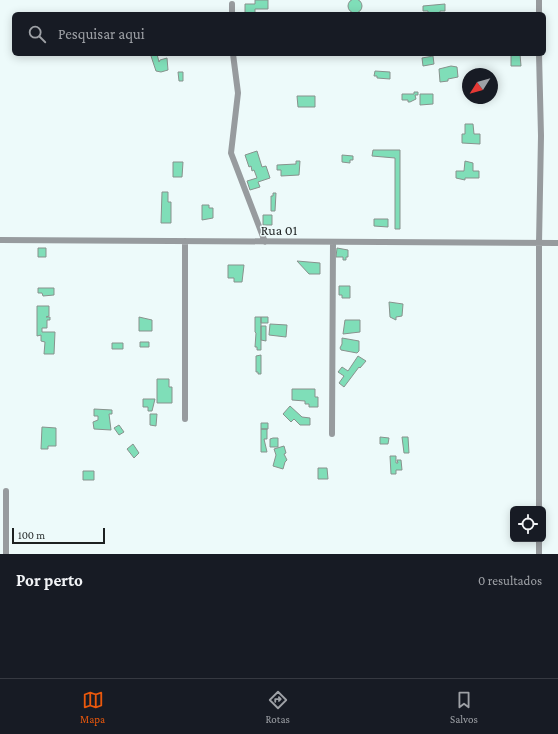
<!DOCTYPE html>
<html lang="pt">
<style>
:root{--surface:#171b24;--page:#20242c;--text:#f1f3f6;--muted:#9ea1a6;--line:#363941;--accent:#ea580c}
body{margin:0;font-family:"Crimson Pro",serif;background:var(--page);color:var(--text)}
.controls{position:absolute;right:12px;bottom:12px;display:grid;overflow:hidden;border-radius:6px;box-shadow:0 2px 10px #0003}
.controls button{width:36px;height:36px;display:grid;place-items:center;padding:0;border:0;border-bottom:1px solid var(--line);background:var(--surface);color:var(--text);font:20px sans-serif}
.compass{position:absolute;left:462px;top:68px;width:36px;height:36px;border-radius:50%;background:var(--surface);box-shadow:0 2px 10px #0003;rotate:233deg}
.scale{position:absolute;left:12px;bottom:10px;width:93px;box-sizing:border-box;padding-left:4px;border:2px solid #1d2121;border-top:0;font-size:11px;line-height:14px;white-space:nowrap;color:#1d2121;-webkit-text-stroke:3px #edfafa;paint-order:stroke}
.list{margin:0;padding:0;list-style:none}
h2{display:flex;justify-content:space-between;align-items:center;height:52px;margin:0;padding:0 16px;font-size:17px}
h2 small{font-size:13px;font-weight:400;color:var(--muted)}
.icon{flex:none;width:22px;height:22px;fill:none;stroke:currentColor;stroke-width:2;stroke-linecap:round;stroke-linejoin:round}
.map{position:relative;flex:none;width:558px;height:554px;overflow:hidden}
.search{position:absolute;background:var(--surface);box-shadow:0 2px 10px #0003;left:12px;right:12px;top:12px;height:44px;display:flex;align-items:center;gap:10px;box-sizing:border-box;padding:0 14px;border-radius:6px;color:var(--muted);font-size:15px}
.sheet{height:124px;background:var(--surface)}
nav{display:flex;justify-content:space-around;align-items:center;box-sizing:border-box;height:56px;border-top:1px solid var(--line);background:var(--surface);font-size:11px;color:var(--muted)}
nav a{display:grid;justify-items:center;gap:2px}
nav .on{color:var(--accent)}
.map>svg:first-child{display:block}
.building{fill:#7fdeb8;stroke:#88928d}
.lines{fill:none;stroke-linecap:round;stroke-linejoin:round}
.minor{stroke:#979b9e;stroke-width:6}
.labels{text-anchor:middle;dominant-baseline:central;stroke-width:3;stroke-linejoin:round;paint-order:stroke}
.street-label{font-size:14px;fill:#1d2121;stroke:#edfafa}
</style>
<div class="map">
<svg width="558" height="554" viewBox="0 0 558 554">
<rect width="100%" height="100%" fill="#edfafa"/>
<path class="building" d="M348 6a7 7 0 1 1 14 0a7 7 0 1 1-14 0Z
M255,0H268V9H255V14H245V4H255Z
M445,4V11H440V14H428V11H423V6Z
M153,54H157L159,62L160,60L167,58L168,70L161,72L156,71L151,56Z
M511,54H520L521,66H511Z
M433,56L434,64L423,66L422,58Z
M451,66L457,67L458,77L448,79V81L440,82L439,69Z
M375,71L390,72V79L377,78V76H374Z
M178,72H183V81H179Z
M414,92H418V95H415L416,99L410,102H408V100H402V94H414Z
M420,94H433V104L420,105Z
M297,96H315V107H298Z
M465,124H473L474,134H480V144L462,143V134H465Z
M373,150H400V229H395V158L372,156Z
M257,151L262,167L266,166L270,178L258,182L260,187L250,190L247,181L257,178L254,170L252,171L251,166L249,167L245,155Z
M342,155L353,156V160H350V163L342,162Z
M296,161H300L299,175L281,176V170H277V165L296,164Z
M465,161L473,163V171H479V178H465V180L456,178V171H464Z
M173,162H183L182,177H173Z
M162,192H168V202H171V223H161Z
M273,193H276L275,211H271V196H273Z
M202,205H209V208H213V218L202,220Z
M263,215H272V225H263Z
M374,219H388V227L374,226Z
M38,248H46V257H38Z
M337,248L348,250V257H346V260H343V257H336Z
M297,261L320,263V274H309Z
M228,265H244L242,282H234V278H228Z
M339,286H350V298H342V295H339Z
M38,288H54V295L43,296L42,293H38Z
M389,302L403,304L402,316L396,317V320L390,317Z
M37,306H49V316L46,317H50V320H47V328H42V332H55L54,354H44L45,342L41,341V335L37,336Z
M139,317L152,320V331H139Z
M255,317H261V350H257V347H255L256,333L255,332Z
M261,317H268V323H261Z
M345,320H360V332L343,334Z
M270,324L287,325L286,337L269,335Z
M261,326H266V341L261,340Z
M342,338L359,341V351L357,353L341,350L340,348L342,344Z
M140,342H149V347H140Z
M112,343H123V349H112Z
M261,355V374H258V372H256V356Z
M358,356L366,361L360,368L359,367L344,387L339,383L344,376L338,372L342,367L348,371Z
M157,379H169V387H172V403H157Z
M292,389H315V397H318V407H309V404H305V401L292,400Z
M143,399H155L152,411H148V407H143Z
M290,406L302,417L310,418V425H300L294,419L291,422L283,414Z
M94,409L112,410V414H109L111,430L94,429L93,422L98,420V416H94Z
M150,414H157L156,426L150,425Z
M261,423H268V429H261Z
M119,425L124,432L119,435L114,428Z
M42,427L56,428V446H48V449H41Z
M261,429H267V439H264L267,452H261Z
M380,437L389,438L388,444H380Z
M402,437H408L409,453H404Z
M273,438H278V447H270V439Z
M133,444L139,453L134,458L127,449Z
M284,446L286,453L284,454L287,460L285,462L283,469L273,466L276,455L274,449Z
M390,456H396V463H398L397,460H401L402,470H396V474H391Z
M318,468H327L328,479H318Z
M83,471H94V480H83Z"/>
<g class="lines">
<path class="minor" d="M232,14V4
M539,14V0
M233,54L238,93L231,153L265,242
M539,54L541,136L539,243V509
M0,240L558,243
M185,241V419
M332,434L333,242
M539,539V554
M6,554V491"/>
</g>
<g class="labels">
<g class="street-label">
<text x="279" y="230">Rua 01</text>
</g>
</g>
</svg>
<div class="controls">
<button><svg class="icon" aria-label="locate" viewBox="0 0 24 24"><circle cx="12" cy="12" r="6"/><path d="M12 2v4M12 18v4M2 12h4M18 12h4"/></svg></button>
</div>
<svg class="compass" viewBox="-18 -18 36 36"><path d="M0-13l5 13h-10z" fill="#e53935"/><path d="M0 13l5-13h-10z" fill="#9ea1a6"/></svg>
<div class="scale">100 m</div>
<div class="search"><svg class="icon" aria-label="search" viewBox="0 0 24 24"><circle cx="10" cy="10" r="6"/><path d="M15 15l6 6"/></svg>Pesquisar aqui</div>
</div>
<section class="sheet">
<h2>Por perto<small>0 resultados</small></h2>
<ul class="list">
</ul>
</section>
<nav>
<a class="on"><svg class="icon" aria-label="map" viewBox="0 0 24 24"><path d="M3 6l6-2 6 2 6-2v14l-6 2-6-2-6 2zM9 4v14M15 6v14"/></svg>Mapa</a>
<a><svg class="icon" aria-label="directions" viewBox="0 0 24 24"><path d="M12 3l9 9-9 9-9-9zM9 14v-3h6M13 9l2 2-2 2"/></svg>Rotas</a>
<a><svg class="icon" aria-label="saved" viewBox="0 0 24 24"><path d="M7 4h10v16l-5-4-5 4z"/></svg>Salvos</a>
</nav>
